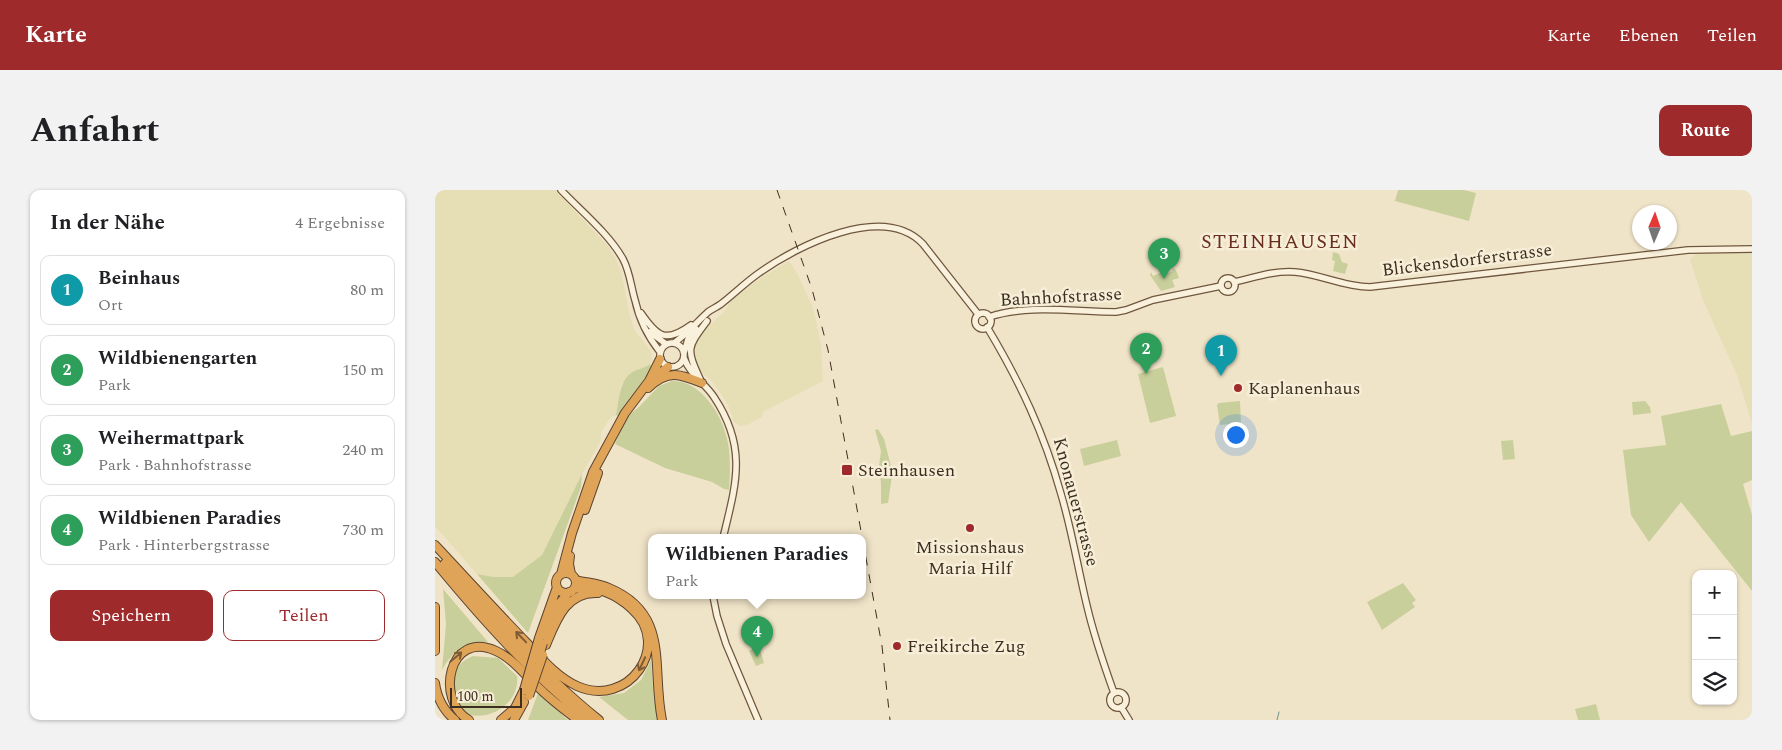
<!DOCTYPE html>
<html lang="de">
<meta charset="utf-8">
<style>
:root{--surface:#fff;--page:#f2f2f2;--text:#202124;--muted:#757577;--line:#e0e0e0;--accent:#9e2a2b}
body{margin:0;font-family:Spectral,serif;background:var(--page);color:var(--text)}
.controls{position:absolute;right:15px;bottom:15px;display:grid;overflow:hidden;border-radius:10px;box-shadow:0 1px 4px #0004}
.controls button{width:45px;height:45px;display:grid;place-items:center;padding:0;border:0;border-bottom:1px solid var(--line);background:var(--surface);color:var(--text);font:25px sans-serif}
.compass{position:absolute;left:1197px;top:15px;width:45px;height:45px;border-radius:50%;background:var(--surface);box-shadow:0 1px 4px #0004;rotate:2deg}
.scale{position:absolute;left:15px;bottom:12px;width:72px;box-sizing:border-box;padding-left:5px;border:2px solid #3d2e20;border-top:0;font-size:14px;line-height:18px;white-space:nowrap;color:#3d2e20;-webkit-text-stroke:4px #f7eed8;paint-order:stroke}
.you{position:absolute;left:800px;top:244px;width:18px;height:18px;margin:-12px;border:4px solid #fff;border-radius:50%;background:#1a73e8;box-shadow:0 0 0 8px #1a73e833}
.badge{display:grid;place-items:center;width:32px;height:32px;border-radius:50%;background:var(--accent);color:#fff;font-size:16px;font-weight:700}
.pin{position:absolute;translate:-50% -41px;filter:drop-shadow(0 1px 2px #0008)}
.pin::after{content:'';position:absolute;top:26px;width:18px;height:15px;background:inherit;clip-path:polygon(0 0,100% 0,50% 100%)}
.popup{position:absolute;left:213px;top:344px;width:218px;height:65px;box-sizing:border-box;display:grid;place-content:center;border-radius:10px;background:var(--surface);filter:drop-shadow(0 1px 4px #0005);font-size:16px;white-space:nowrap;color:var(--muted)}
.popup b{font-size:19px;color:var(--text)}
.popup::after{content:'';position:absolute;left:50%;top:100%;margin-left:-10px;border:10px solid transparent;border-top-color:var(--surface)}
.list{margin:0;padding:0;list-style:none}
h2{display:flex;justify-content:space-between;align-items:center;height:65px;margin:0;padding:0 20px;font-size:21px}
h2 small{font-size:16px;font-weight:400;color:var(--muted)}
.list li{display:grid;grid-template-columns:32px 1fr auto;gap:15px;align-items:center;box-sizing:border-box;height:70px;margin:0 10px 10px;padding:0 10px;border:1px solid var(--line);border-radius:10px}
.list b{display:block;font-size:19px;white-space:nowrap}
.list p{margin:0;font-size:16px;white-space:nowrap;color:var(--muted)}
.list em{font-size:16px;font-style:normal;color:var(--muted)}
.actions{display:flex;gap:10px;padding:15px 20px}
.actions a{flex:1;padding:11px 0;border:1px solid var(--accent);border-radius:10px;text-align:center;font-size:18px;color:var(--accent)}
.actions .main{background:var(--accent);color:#fff}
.icon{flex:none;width:28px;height:28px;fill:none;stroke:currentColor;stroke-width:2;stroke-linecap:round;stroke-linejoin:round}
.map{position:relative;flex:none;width:1317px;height:530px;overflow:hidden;border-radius:10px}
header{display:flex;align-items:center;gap:30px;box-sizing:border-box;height:70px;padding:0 25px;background:var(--accent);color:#fff}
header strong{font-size:24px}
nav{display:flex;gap:28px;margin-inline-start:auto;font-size:18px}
.intro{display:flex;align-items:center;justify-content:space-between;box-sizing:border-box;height:120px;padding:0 30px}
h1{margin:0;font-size:35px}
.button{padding:12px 22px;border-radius:10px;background:var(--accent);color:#fff;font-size:18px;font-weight:700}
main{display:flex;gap:30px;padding:0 30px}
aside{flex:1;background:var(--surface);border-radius:10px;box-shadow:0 1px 4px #0004}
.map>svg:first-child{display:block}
.farmland{fill:#e6deb5}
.green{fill:#c9cf9b}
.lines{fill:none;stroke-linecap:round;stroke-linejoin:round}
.stream{stroke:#6f938a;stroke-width:1}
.secondary-casing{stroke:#6f573f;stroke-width:8}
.highway-casing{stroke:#5b4430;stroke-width:10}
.secondary{stroke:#faf1dc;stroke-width:5.5}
.highway{stroke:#e0a458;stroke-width:8}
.rail{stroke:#3d2e20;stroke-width:1;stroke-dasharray:9 9;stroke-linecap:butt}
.highway-bridge-casing{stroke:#5b4430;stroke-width:10;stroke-linecap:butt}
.highway-bridge{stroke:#e0a458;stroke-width:8}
.oneway{stroke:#7e5d36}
.poi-dot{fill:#9e2a2b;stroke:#f7eed8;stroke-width:2}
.labels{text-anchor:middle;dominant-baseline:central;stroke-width:5;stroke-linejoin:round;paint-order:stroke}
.street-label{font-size:18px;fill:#3d2e20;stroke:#f7eed8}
.poi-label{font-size:18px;fill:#3d2e20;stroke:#f7eed8;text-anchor:start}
.quarter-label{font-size:20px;letter-spacing:1px;fill:#6b2e1e;stroke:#f7eed8}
</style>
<header>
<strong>Karte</strong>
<nav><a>Karte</a><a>Ebenen</a><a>Teilen</a></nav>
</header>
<div class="intro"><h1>Anfahrt</h1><a class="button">Route</a></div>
<main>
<aside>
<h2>In der Nähe<small>4 Ergebnisse</small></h2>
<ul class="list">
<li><span class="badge" style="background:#0f9aa8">1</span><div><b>Beinhaus</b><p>Ort</p></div><em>80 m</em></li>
<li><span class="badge" style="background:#2e9e5b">2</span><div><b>Wildbienengarten</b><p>Park</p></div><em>150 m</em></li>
<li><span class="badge" style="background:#2e9e5b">3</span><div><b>Weihermattpark</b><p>Park · Bahnhofstrasse</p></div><em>240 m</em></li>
<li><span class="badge" style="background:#2e9e5b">4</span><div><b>Wildbienen Paradies</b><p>Park · Hinterbergstrasse</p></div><em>730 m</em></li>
</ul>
<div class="actions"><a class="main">Speichern</a><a>Teilen</a></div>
</aside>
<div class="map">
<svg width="1317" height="530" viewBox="0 0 1317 530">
<rect width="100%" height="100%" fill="#f0e4c8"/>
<path class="farmland" d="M0,0H120L173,56L180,68L186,81L195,127L200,141L216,161L217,170L215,174L209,179L196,183L186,195L181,225L176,227L166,242V250L147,284L107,365L79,387H58L42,384L0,336Z
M1287,62L1317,63V233L1302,185L1268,110L1255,69L1261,64Z
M354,71L362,83L378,118L386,154L388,191L328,222L327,227L314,234L305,236L299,232L293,215L278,192L265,181L259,164L260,155L266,143L288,123L297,110L326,88Z"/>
<path class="green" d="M963,0H1029L1041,3L1034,31L960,11Z
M898,62L904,64L907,72L913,74L910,84L898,81L900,71L897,70Z
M730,78L733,83L738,81L737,78L741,80L744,88L737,90L740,97L726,101L715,85L716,82L718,86L727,82L726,79Z
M215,174L217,178L183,226L181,225C184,211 184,192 196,183C202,179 208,179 215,174Z
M728,177L741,226L715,233L703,184Z
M237,191C265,190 287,224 292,249C296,263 295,286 294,300L289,299L277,292L230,278L180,254C185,242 192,224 203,218L224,196Z
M805,211L806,233L785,235L782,215L784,213Z
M1210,211L1215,217L1216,223L1198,225L1197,212Z
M1286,214L1296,246L1317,241V290L1308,294L1317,325V401L1246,312L1214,352L1196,325L1188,260L1231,255L1226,226Z
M443,239L449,249L458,284L457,286L453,313L446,314V293L444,276L446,261L440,240Z
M682,250L686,266L649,276L645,259Z
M1078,250L1080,269L1068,270L1066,251Z
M147,284L146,297L93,443L42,384L58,387H78L107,365Z
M968,393L981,410L977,413L980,417L947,440L932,412Z
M8,399L53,452C30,454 19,459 7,480L11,434Z
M320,458L325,460L329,473L321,476L314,461Z
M38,466L63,468L82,486C85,510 60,530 35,525C31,523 24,519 22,516C18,509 18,496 16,489C22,478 25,471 38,466Z
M216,470L219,511L223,530H193L164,507L189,503L206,490Z
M103,503L133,530H93Z
M1161,514L1165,530H1143L1140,519Z"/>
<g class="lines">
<path class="stream" d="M842,530L844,522"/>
<defs>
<path id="secondary" d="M126,0C146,21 174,44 188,69C195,82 196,97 200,110C204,129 213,147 225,162
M786 95a7 7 0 1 1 14 0a7 7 0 1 1-14 0Z
M799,92C818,88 839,80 860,82C885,84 908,97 935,97L1253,60L1317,59
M540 131a8 8 0 1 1 16 0a8 8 0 1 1-16 0Z
M206,123C222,146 230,154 256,135
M554,127C592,114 641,122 681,122L691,120L718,110L786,96
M552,137C585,192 609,243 626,304C637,341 643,379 652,416C659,446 669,475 679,503
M215,142L231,154
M225 165a12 12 0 1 1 24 0a12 12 0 1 1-24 0Z
M239,153C252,144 262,132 273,122C277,119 282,117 286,114C299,104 311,92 324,83C362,56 448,12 488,54L543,124
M249,163L253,149L261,139
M249,168C255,185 270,193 279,207C313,258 301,294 288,348
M265,189C251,158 252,158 272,131
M278,406L282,426L291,454L323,530
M675 510a8 8 0 1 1 16 0a8 8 0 1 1-16 0Z
M686,517L694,530"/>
<path id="highway" d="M216,190L233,177
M213,198C233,179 245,184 267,193
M150,320L163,283
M0,355C30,387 60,420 91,452C106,468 122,487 142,496C193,519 238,456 197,419C182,405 159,394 139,399
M135,366L134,374L136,384
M0,372C47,429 96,484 154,530
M10,373C57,430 107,484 164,530
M121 393a10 10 0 1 1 20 0a10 10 0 1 1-20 0Z
M126,384L137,343L158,282L190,223L214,191L225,169
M141,390C152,393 163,393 174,398C236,424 216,477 227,530
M0,417V461
M110,446L121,417L134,402
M104,448L122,397
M111,455C121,431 131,401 163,403
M0,493C2,508 8,520 20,530
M34,530C0,511 13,439 61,461C77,468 89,484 102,496C114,508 128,519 143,530
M66,530L80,518L89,500
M79,530L89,512"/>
</defs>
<use href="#secondary" class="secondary-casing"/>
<use href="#highway" class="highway-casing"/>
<use href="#secondary" class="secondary"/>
<use href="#highway" class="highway"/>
<path class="rail" d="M342,0L377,99L393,160L447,456L455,530"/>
<defs>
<path id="highway-bridge" d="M103,469L108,453
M89,500L104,448
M94,506L108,465"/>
</defs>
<use href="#highway-bridge" class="highway-bridge-casing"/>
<use href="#highway-bridge" class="highway-bridge"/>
</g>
<defs><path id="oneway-shaft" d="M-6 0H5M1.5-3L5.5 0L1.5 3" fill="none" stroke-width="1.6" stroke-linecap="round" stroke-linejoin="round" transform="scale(1.25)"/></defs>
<g class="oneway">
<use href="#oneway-shaft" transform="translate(86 447) rotate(-134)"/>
<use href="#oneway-shaft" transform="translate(21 467) rotate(-40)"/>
<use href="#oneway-shaft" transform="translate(207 474) rotate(115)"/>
</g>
<g class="poi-dot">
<circle cx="803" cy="198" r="5"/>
<rect x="406" y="274" width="12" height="12" rx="2.5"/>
<circle cx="535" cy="338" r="5"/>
<circle cx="462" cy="456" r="5"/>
</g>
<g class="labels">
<g class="street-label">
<text transform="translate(1032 70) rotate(-7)">Blickensdorferstrasse</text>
<text transform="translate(626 107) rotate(-3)">Bahnhofstrasse</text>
<text transform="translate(641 312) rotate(75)">Knonauerstrasse</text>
</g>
<g class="poi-label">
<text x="813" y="198">Kaplanenhaus</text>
<text x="423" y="280">Steinhausen</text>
<text x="535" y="357" text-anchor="middle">Missionshaus<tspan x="535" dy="21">Maria Hilf</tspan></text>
<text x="472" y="456">Freikirche Zug</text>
</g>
<g class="quarter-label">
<text x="845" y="52">STEINHAUSEN</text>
</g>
</g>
</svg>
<div class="controls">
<button>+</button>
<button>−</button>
<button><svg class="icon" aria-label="layers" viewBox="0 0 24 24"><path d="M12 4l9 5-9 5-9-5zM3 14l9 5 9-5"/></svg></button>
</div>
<svg class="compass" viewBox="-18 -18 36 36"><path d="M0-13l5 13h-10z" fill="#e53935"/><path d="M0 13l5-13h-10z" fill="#757577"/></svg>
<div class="scale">100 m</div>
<div class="you"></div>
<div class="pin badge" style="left:786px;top:186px;background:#0f9aa8">1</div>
<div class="pin badge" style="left:711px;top:184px;background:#2e9e5b">2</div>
<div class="pin badge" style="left:729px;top:89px;background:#2e9e5b">3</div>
<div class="pin badge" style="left:322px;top:467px;background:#2e9e5b">4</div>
<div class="popup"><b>Wildbienen Paradies</b>Park</div>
</div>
</main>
